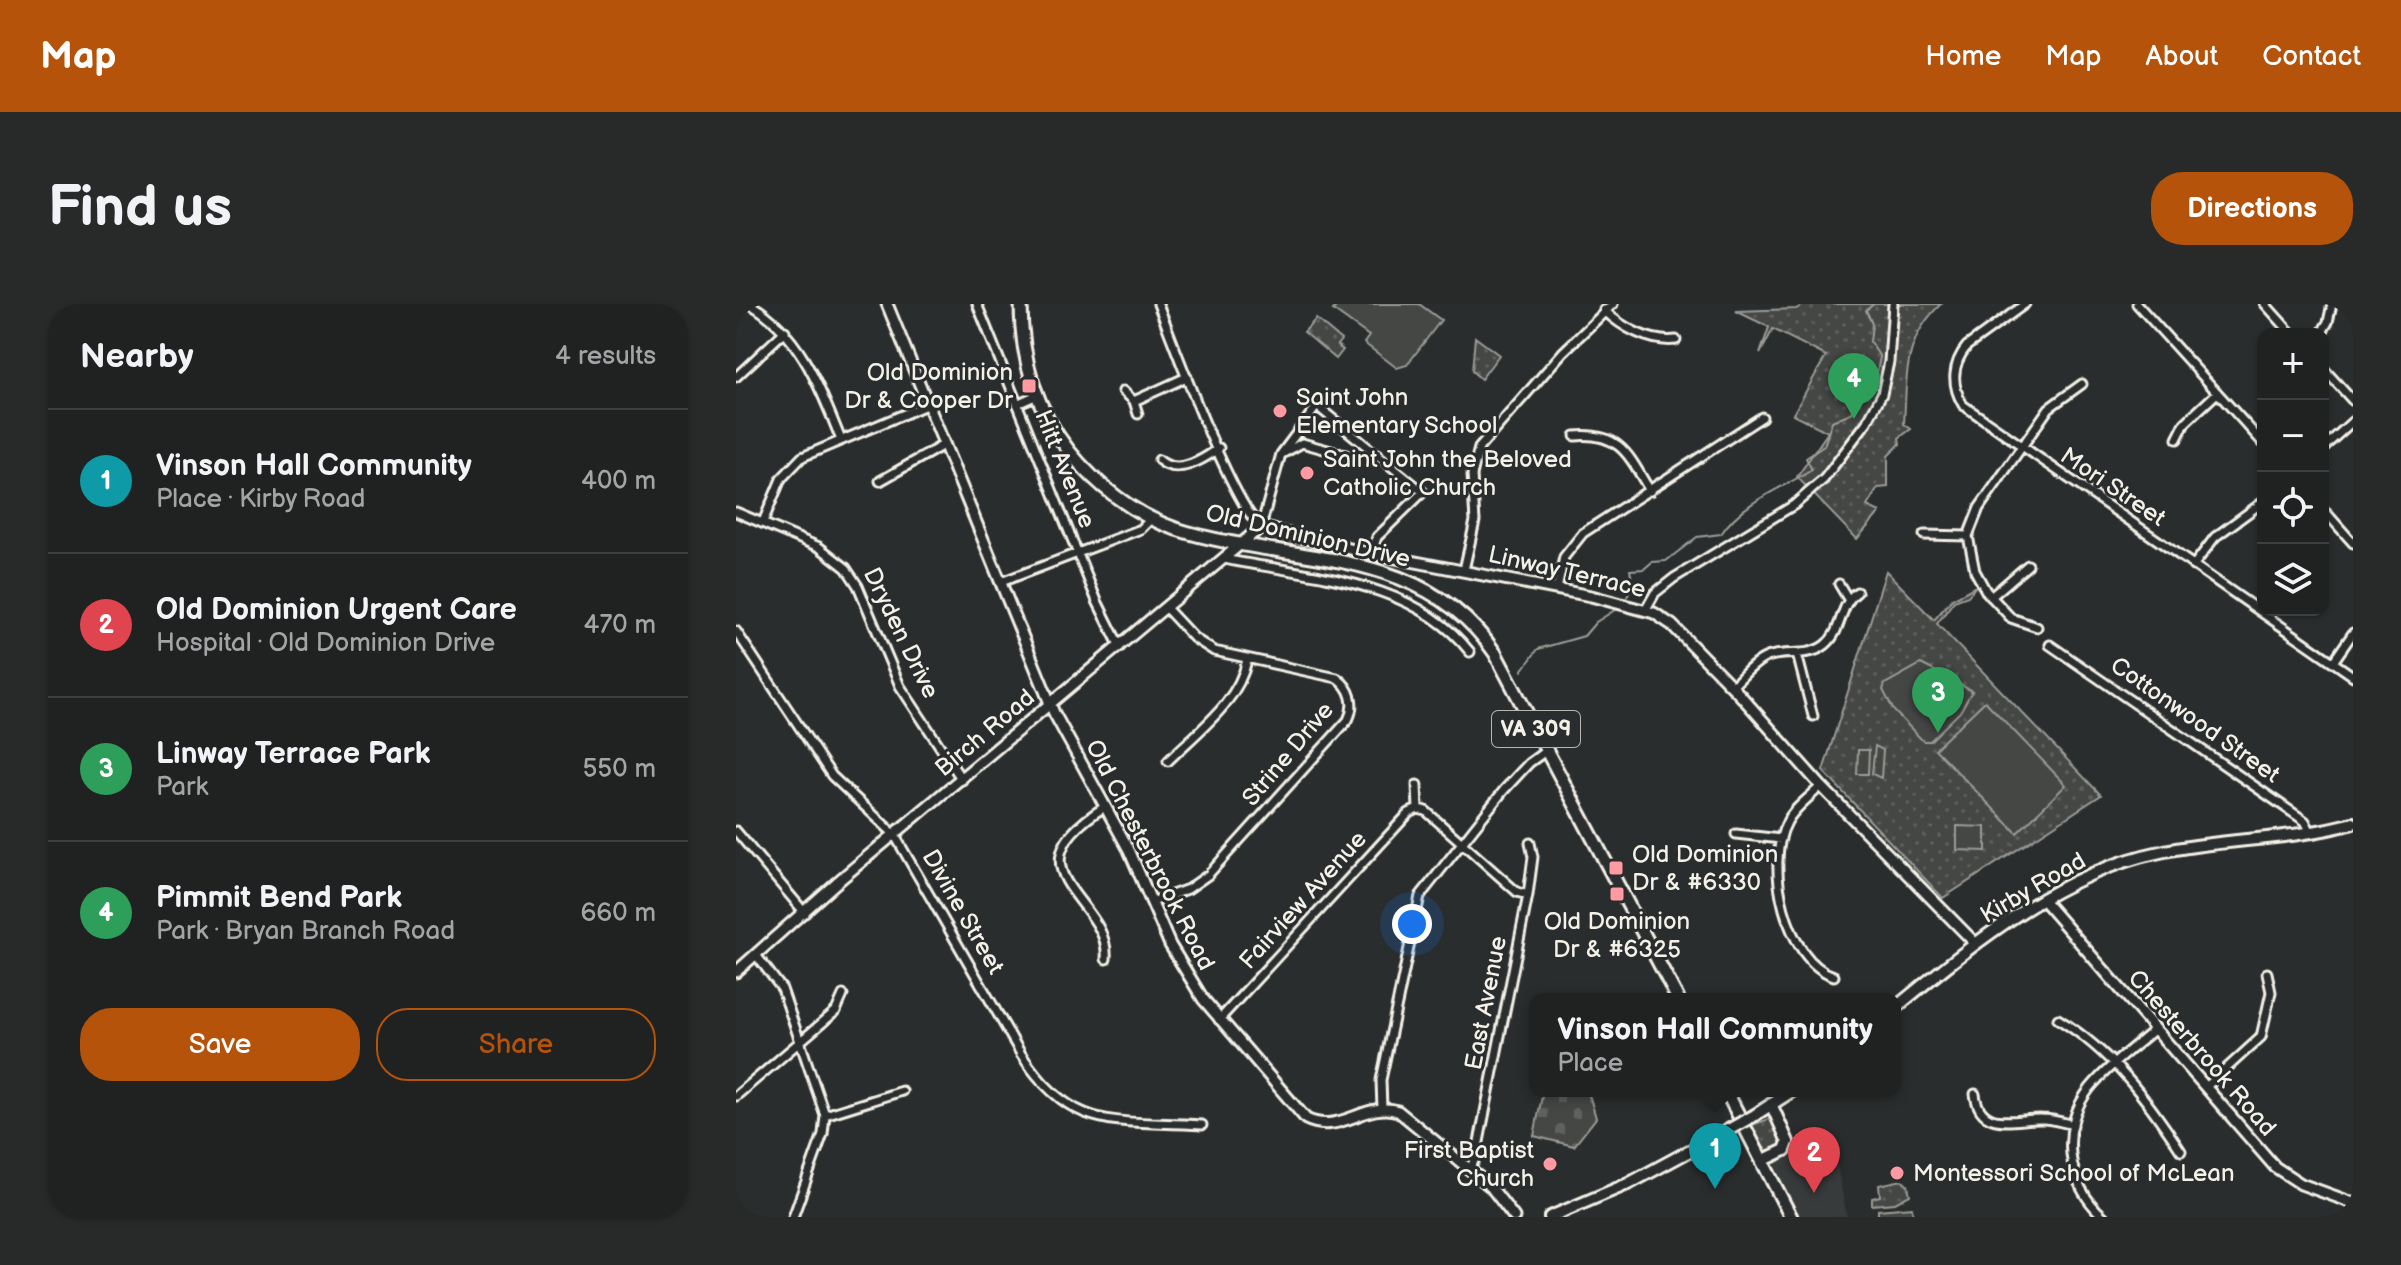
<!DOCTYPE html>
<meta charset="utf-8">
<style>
:root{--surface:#202222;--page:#282a2a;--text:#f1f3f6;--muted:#a2a4a5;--line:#3d3f40;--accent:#b45309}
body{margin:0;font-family:"Balsamiq Sans",sans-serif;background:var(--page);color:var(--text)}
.controls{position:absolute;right:24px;top:24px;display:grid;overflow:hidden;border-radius:16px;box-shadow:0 2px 6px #0004}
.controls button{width:72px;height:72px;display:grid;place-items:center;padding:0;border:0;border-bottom:2px solid var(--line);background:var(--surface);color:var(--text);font:40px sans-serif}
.you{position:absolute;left:676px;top:620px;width:28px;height:28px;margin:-20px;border:6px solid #fff;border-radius:50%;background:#1a73e8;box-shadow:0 0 0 12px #1a73e833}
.badge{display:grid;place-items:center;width:52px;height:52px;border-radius:50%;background:var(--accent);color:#fff;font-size:26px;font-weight:700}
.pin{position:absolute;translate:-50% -66px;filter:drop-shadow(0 2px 4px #0008)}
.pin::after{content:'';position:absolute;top:42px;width:28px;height:24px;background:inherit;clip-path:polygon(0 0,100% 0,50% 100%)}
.popup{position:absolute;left:793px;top:689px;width:372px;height:104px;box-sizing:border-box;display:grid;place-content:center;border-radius:16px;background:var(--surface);filter:drop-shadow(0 2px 6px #0005);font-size:26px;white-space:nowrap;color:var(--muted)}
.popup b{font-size:30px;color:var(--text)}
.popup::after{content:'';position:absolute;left:50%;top:100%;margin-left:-16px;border:16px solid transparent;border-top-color:var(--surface)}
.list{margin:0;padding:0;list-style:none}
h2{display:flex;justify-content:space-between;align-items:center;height:104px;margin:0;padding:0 32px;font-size:34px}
h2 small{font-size:26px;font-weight:400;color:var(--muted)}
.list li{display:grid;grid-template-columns:52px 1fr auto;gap:24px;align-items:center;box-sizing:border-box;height:144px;padding:0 32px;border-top:2px solid var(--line)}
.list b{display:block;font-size:30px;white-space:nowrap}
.list p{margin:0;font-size:26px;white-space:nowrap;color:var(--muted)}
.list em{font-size:26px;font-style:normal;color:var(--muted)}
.actions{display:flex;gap:16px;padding:24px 32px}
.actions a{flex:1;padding:18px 0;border:2px solid var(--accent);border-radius:32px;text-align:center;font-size:28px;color:var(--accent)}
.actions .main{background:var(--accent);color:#fff}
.icon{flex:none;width:44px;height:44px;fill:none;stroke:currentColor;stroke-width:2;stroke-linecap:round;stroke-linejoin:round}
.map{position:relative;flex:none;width:1617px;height:913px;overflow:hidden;border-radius:32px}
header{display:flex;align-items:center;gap:48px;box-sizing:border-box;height:112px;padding:0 40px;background:var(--accent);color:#fff}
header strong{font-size:38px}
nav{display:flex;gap:44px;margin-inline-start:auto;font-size:28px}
.intro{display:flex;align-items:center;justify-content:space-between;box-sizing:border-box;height:192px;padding:0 48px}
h1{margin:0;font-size:56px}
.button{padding:20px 36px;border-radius:32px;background:var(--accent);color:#fff;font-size:28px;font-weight:700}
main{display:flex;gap:48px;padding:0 48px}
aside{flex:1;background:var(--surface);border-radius:32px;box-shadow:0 2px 6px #0004}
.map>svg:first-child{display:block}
.built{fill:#373a3a}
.grass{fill:url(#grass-dots);stroke:#9c9c96;stroke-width:2}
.cemetery{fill:url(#cemetery-stones);stroke:#9c9c96;stroke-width:2}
.pitch{fill:#444645;stroke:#9c9c96;stroke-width:2}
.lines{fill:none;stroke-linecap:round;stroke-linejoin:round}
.stream{stroke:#9f9f9a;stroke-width:2}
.minor-casing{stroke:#f4f1e8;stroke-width:13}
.tertiary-casing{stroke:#f4f1e8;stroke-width:15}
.secondary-casing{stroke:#f4f1e8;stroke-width:16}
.primary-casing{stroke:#f4f1e8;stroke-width:17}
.minor{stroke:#2a2d2e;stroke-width:7}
.tertiary{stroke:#2a2d2e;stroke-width:9}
.secondary{stroke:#2a2d2e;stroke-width:10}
.primary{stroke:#2a2d2e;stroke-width:11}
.secondary-bridge-casing{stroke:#f4f1e8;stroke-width:16;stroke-linecap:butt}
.secondary-bridge{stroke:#2a2d2e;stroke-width:10}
.poi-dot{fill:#ff9aa2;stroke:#2a2d2e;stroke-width:3}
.labels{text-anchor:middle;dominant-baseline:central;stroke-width:6;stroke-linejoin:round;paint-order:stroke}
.shield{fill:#2a2d2e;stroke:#b7b6b0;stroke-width:2}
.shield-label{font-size:22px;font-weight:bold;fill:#f4f1e8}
.poi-label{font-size:24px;fill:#f4f1e8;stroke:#2a2d2e;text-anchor:start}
.street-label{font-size:24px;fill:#f4f1e8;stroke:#2a2d2e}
</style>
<header>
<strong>Map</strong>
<nav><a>Home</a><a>Map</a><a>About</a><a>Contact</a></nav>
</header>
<div class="intro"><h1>Find us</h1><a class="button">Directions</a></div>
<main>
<aside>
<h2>Nearby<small>4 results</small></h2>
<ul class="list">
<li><span class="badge" style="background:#0f9aa8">1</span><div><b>Vinson Hall Community</b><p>Place · Kirby Road</p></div><em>400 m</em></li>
<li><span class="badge" style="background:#e0444e">2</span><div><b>Old Dominion Urgent Care</b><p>Hospital · Old Dominion Drive</p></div><em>470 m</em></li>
<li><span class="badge" style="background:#2e9e5b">3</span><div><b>Linway Terrace Park</b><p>Park</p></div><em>550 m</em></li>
<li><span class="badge" style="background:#2e9e5b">4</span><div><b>Pimmit Bend Park</b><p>Park · Bryan Branch Road</p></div><em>660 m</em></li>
</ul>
<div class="actions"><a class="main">Save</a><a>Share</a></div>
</aside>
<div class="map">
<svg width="1617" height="913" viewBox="0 0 1617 913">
<defs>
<pattern id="grass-dots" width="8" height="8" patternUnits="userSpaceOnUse" patternTransform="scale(2)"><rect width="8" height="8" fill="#444645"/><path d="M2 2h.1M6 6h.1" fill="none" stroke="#606160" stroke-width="1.8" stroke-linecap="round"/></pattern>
<pattern id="cemetery-stones" width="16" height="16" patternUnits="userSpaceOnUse" patternTransform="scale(2)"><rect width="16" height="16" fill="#444645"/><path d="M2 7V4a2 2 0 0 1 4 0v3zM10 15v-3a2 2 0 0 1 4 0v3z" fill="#606160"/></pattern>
</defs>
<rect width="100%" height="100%" fill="#2a2d2e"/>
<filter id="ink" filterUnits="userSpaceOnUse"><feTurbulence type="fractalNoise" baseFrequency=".0125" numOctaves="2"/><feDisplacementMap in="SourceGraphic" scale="16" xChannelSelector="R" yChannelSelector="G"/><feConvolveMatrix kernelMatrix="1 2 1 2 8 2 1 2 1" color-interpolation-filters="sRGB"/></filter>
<g filter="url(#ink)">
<path class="built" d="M1096,837L1111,913H1064L1037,859L1072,841Z"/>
<path class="grass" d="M1069,0H1205C1167,35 1171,72 1168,120L1175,125L1163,134L1164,140L1152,152V183L1142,184L1131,202L1144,208L1121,235L1061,173L1092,128L1057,110L1090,52L1037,25L1024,50L1033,23L1000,7L1060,5Z
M580,15L605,36L601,41L607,46L600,55L568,28Z
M739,33L763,51L745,75L736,67Z
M1150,267L1198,316L1216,295L1240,282L1232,292L1218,297L1201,320L1365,491L1207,594L1087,467Z
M1036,814L1047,834V841L1033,847L1025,842L1013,822Z
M1166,876L1172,881L1174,891L1159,899L1136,901V894L1144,892L1143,881Z"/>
<path class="cemetery" d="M807,787H852L860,814L838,842L798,832Z"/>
<path class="pitch" d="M602,0H683L705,16L671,61L661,64L628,39L633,32L597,6Z
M1185,360L1236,387L1224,408L1194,437H1187L1158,407L1147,386L1149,380Z
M1249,397L1330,481L1281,529L1199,445Z
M1139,442L1147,446L1145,474L1136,470Z
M1122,446H1133L1132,470H1121Z
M1221,522L1250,523V547L1221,546Z
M1176,903L1177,913H1142V906Z"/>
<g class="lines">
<path class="stream" d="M891,293L897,281L894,266L908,265L916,258L930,257L961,233L985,230C1006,198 1044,185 1076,166L1070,154L1088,142L1096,117L1117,108L1114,97L1123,88L1133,89L1138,83L1144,53L1134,38L1136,20L1130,6L1138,0
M786,367L802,345L848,332L860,318L882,304"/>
<defs>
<path id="minor" d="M14,0C64,29 84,84 105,136
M241,0L361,297L384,343
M422,0C439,43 496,200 525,223L545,150L581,102L687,188L641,233L636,249
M1289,0L1231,42C1216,60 1215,81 1227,101L1617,372
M1401,0L1527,139
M1529,0L1556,30
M868,6C886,24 915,39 940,36
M1585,30L1592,18L1596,0
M1587,64L1617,97
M0,73L49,27
M387,87L398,97L402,110
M398,97L451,73
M281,100L301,91
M839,132C885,128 893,152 914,187
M1441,135L1449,119L1481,89
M1587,144L1617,117
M546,150L566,139L628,156L642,150
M423,156C440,172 467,156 483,144
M144,177L209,140
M1587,205L1617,239
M0,208L83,243L110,264L122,282L164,382L226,476
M27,218L45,175L66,153L190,101
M1188,231L1232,232
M488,255C572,272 677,275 734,348
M1457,262L1479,233L1527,198
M728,266L739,217L736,171L743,144L827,48L877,0
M265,278L405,225L416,214
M1103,280L1112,295
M821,285L828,253L847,229L1026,113
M1255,293L1292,261
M910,305L919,289L938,274L1058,201L1088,175L1131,118L1146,90L1153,58L1157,0
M1301,323L1275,314L1250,287L1239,267L1232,232L1243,204L1313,104L1346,80
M0,327L96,472L158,530L285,750C338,831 381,815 466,821
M1314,341L1569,517L1575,528
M1061,350L1077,412
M1597,358L1617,329
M996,383C1005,374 1016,360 1029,354C1048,345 1071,355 1089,341C1107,327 1103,300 1121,288
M432,457C461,428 503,398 511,356
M681,481L682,505
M1085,482C1074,493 1058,504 1051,518C1028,560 1050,657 1098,672
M682,505L690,507L781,588L792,591
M0,527L69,609
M1000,530L1045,535
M416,598L452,585L472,571L612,416C620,400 615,384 601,374L478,347L458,334L430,304
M20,651L46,685L89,811L87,830L57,913
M370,655C376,595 264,568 370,502
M1322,715C1375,747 1411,795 1445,847
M483,716L673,509L682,505
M1470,783L1525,733L1535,688L1531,669
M1239,790C1244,829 1280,814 1306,815C1316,815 1326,818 1337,821
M0,792L100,707L107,691
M646,805L645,776L684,592L768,486L793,459L811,446
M89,811L166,787
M734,865L740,853L792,591L797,553L794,539
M1368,913C1330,881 1323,823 1354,784C1372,762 1397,744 1419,725"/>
<path id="tertiary" d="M151,0L318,409L393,546L434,641L467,695L570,815C603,832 631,796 662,807L755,883L778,913
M1307,596L1539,863L1565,880L1617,899
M0,668L100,579L525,223L618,246L855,292L918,309L936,321L1005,392L1085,482L1240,640"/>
<path id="secondary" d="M1159,704C1237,640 1322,569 1424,548C1488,534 1554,537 1617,519
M1019,811L1056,787
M1026,857L1049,846L1052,838L1035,800
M814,913L894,879L994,825"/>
<path id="primary" d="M285,0C285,54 300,105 333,147C360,181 399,211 440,225C552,261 685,239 759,349L942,695
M990,787L1055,913"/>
</defs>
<use href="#minor" class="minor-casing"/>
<use href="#tertiary" class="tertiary-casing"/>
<use href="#secondary" class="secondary-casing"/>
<use href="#primary" class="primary-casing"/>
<use href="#minor" class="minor"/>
<use href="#tertiary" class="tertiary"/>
<use href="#secondary" class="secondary"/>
<use href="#primary" class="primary"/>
<defs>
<path id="secondary-bridge" d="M994,825L1019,811"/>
</defs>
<use href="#secondary-bridge" class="secondary-bridge-casing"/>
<use href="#secondary-bridge" class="secondary-bridge"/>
</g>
</g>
<g class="poi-dot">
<rect x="285" y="74" width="16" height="16" rx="4"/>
<circle cx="544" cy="107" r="8"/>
<circle cx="571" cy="169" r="8"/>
<rect x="872" y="556" width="16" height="16" rx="4"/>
<rect x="873" y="582" width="16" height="16" rx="4"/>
<circle cx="814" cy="860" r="8"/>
<circle cx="1161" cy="869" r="8"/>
</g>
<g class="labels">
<rect class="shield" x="756" y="407" width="88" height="36" rx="6"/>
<g class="shield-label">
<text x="800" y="425">VA 309</text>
</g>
<g class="poi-label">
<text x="277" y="68" text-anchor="end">Old Dominion<tspan x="277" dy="28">Dr &amp; Cooper Dr</tspan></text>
<text x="560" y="93">Saint John<tspan x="560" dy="28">Elementary School</tspan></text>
<text x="587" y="155">Saint John the Beloved<tspan x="587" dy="28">Catholic Church</tspan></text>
<text x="896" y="550">Old Dominion<tspan x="896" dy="28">Dr &amp; #6330</tspan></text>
<text x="881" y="617" text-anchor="middle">Old Dominion<tspan x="881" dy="28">Dr &amp; #6325</tspan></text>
<text x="798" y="846" text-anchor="end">First Baptist<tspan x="798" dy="28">Church</tspan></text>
<text x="1177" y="869">Montessori School of McLean</text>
</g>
<g class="street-label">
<text transform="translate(329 165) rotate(68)">Hitt Avenue</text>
<text transform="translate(1377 183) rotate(34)">Mori Street</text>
<text transform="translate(572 232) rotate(13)">Old Dominion Drive</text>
<text transform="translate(831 268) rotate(13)">Linway Terrace</text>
<text transform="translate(165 329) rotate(64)">Dryden Drive</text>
<text transform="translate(1459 416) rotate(35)">Cottonwood Street</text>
<text transform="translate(249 429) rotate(-40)">Birch Road</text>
<text transform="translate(552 450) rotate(-50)">Strine Drive</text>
<text transform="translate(414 551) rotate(63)">Old Chesterbrook Road</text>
<text transform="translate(1297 584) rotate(-30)">Kirby Road</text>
<text transform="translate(567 596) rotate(-48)">Fairview Avenue</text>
<text transform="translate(227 608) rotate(60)">Divine Street</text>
<text transform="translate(750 699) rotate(-79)">East Avenue</text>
<text transform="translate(1466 749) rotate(49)">Chesterbrook Road</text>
</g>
</g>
</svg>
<div class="controls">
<button>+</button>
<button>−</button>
<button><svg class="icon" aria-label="locate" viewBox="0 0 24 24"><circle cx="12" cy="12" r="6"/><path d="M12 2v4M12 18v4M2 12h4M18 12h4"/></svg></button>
<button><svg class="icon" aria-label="layers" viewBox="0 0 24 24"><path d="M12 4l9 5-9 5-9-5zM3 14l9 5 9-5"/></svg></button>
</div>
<div class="you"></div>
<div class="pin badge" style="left:979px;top:885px;background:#0f9aa8">1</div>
<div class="popup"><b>Vinson Hall Community</b>Place</div>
<div class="pin badge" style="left:1078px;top:889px;background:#e0444e">2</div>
<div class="pin badge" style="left:1202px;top:429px;background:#2e9e5b">3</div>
<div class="pin badge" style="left:1118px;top:115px;background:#2e9e5b">4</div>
</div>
</main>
